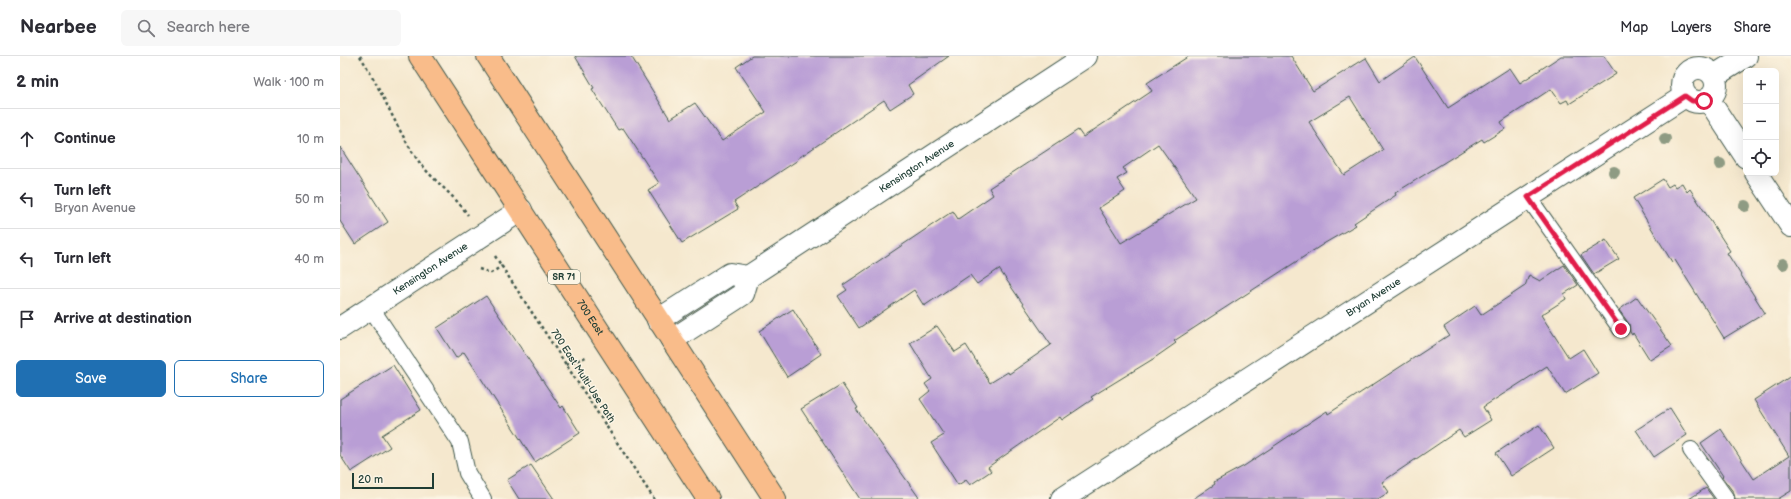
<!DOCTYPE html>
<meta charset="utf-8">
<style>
:root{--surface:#fff;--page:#f7f7f7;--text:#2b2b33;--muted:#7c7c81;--line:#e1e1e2;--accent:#1f6fb2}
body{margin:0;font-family:"Balsamiq Sans",sans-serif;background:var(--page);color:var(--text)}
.controls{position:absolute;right:12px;top:12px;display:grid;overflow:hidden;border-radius:6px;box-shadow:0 4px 16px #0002}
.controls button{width:36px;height:36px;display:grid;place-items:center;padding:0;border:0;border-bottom:1px solid var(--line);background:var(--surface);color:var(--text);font:20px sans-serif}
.scale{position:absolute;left:12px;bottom:10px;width:82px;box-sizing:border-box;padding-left:4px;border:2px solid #1f3d34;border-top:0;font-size:11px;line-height:14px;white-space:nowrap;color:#1f3d34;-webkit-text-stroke:3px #fcf5e5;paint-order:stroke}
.stop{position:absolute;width:12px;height:12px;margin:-9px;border:3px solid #e11d48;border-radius:50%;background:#fff}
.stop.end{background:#e11d48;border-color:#fff;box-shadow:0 1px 4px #0008}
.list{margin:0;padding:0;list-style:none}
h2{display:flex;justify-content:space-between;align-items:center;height:52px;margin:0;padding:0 16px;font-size:17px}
h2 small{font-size:13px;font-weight:400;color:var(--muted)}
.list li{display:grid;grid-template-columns:26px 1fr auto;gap:12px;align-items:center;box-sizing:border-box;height:60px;padding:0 16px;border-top:1px solid var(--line)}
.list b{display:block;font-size:15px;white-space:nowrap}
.list p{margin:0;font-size:13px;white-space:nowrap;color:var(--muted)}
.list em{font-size:13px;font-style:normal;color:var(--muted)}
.actions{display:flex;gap:8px;padding:12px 16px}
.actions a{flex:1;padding:9px 0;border:1px solid var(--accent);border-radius:6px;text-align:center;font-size:14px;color:var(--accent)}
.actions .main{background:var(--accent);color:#fff}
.icon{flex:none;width:22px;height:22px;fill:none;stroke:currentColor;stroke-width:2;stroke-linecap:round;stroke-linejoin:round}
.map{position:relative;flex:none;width:1451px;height:443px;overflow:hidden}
header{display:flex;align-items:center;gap:24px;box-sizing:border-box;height:56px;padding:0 20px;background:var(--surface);border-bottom:1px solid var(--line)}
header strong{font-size:19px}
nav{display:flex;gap:22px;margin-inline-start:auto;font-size:14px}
.search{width:280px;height:36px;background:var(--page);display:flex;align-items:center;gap:10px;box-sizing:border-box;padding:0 14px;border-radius:6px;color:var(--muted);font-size:15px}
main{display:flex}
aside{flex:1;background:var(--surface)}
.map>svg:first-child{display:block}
.building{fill:#b99ed5;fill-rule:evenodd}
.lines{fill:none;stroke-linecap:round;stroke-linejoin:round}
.service-casing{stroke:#3f574b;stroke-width:18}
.minor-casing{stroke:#3f574b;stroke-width:24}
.primary-casing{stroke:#3f574b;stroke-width:24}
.path{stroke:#3f574b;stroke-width:2.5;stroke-dasharray:3 3;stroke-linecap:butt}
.service{stroke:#fff;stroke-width:16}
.minor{stroke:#fff;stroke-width:22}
.primary{stroke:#f9bc8a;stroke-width:22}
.tree{fill:#8e9b83}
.route{stroke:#e11d48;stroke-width:5}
.labels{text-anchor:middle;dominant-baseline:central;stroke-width:3;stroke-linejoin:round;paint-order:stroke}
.shield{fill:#fcf5e5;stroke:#617469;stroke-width:1}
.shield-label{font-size:9px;font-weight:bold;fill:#1f3d34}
.street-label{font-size:10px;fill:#1f3d34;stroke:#fcf5e5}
</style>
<header>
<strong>Nearbee</strong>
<div class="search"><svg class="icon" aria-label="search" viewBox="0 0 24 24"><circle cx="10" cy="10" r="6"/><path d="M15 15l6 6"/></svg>Search here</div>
<nav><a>Map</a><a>Layers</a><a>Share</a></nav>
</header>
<main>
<aside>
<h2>2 min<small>Walk · 100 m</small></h2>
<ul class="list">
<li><svg class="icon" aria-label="ahead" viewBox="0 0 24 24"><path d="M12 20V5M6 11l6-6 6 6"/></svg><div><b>Continue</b></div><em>10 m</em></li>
<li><svg class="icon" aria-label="left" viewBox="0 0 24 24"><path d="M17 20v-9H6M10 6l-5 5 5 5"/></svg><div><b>Turn left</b><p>Bryan Avenue</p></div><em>50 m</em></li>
<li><svg class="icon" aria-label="left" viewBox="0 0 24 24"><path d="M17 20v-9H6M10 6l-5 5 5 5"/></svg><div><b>Turn left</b></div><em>40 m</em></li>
<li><svg class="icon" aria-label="arrive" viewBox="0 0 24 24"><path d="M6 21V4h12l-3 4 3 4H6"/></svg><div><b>Arrive at destination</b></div></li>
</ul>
<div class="actions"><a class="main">Save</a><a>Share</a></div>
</aside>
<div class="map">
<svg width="1451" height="443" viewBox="0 0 1451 443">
<rect width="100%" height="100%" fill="#fcf5e5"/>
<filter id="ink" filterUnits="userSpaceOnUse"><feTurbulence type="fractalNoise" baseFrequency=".025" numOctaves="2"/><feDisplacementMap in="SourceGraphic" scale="8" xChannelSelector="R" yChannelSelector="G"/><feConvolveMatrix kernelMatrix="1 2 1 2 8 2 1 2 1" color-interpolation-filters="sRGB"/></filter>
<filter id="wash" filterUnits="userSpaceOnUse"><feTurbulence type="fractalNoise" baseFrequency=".012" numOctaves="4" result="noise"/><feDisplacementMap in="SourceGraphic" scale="16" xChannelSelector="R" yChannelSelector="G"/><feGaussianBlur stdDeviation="0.9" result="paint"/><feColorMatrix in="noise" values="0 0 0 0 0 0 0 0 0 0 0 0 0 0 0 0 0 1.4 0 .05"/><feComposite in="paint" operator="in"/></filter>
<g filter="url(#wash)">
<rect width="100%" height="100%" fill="#f5e8ce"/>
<g id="blocks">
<path class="building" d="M235,0H291L330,63L355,47L382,85L426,56L396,11L412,0H609L568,29L573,38L550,53L544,44L457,103L458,104L394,146L398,153L342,187L308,134L319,127L283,72L278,74L252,33L254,32Z
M849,0H951L973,35L1026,2L1040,25L1075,1L1108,52L1170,12L1180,27L1221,0H1264L1276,18L1229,48L1227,44L1221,47L1211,33L1161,66L1165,73L1144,86L1142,83L1055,137L1056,139L1014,167L1016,169L985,187L834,285L836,287L813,303L751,341L753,343L722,364L720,361L648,411L651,415L630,429L626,424L618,429L591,387L604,379L580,343L590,335L585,328L592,323L570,287L597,270L615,296L626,289L650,327L668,316L669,318L711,289L659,213L637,228L630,219L584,250L574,234L519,272L498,240L507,234L503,229L613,155L618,163L653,139L649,132L738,74L743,81L775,60L812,35L807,27ZM1010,41L1043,94L1004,119L969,66ZM818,88L856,142L781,187L759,152L785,135L777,123L787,117L783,112Z
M0,91L48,166L15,188L0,165Z
M1323,123L1328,131L1333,128L1335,131L1342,127L1347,136L1350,133L1390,195L1387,197L1425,257L1384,282L1335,204L1332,206L1293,142Z
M1266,184L1279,203L1254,218L1241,199Z
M1224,209L1238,229L1224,238L1226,243L1201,259L1229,302L1243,293L1258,317L1225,338L1207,310L1143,351L1151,364L1124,381L1119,374L1042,426L1049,436L1038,443H853L875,428L874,426L904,410L987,355L988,358L1109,279L1104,271L1135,250L1141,259L1185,230L1189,219L1200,225Z
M146,240L221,352L223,350L240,377L195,406L124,296L116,302L97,272Z
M1297,241L1332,290L1310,304L1293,277L1292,279L1290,276L1289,268L1279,254Z
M453,253L481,298L447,321L419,275Z
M53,309L81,354L42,379L50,391L11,416L0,399V343Z
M1451,320V435L1438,443H1395L1394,437L1382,421L1383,420L1361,387L1381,373L1414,423L1449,400L1414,344Z
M502,328L518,352L516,353L580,443H520L461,353Z
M1330,352L1347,379L1314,401L1296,374Z
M1199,369L1214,392L1171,420L1156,397Z
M191,409L214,443H179L167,424Z
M1366,432L1374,443H1349Z"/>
</g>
</g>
<g filter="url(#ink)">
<use href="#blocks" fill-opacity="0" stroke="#3f574b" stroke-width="1"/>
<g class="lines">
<defs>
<path id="service" d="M1188,141L1281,273
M31,252L120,386L127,417L143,443
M1351,394L1386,443"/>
<g id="minor">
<circle cx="1359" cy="29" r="17"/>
<path d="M1374,20L1406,0"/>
<path d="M1368,43L1406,101"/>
<path d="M1416,117L1451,170"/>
<path d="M318,264L390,218L408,221"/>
<path id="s1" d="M0,272L181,154"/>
<path id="s2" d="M332,284L403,238L408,221L746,0"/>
<path id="s3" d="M722,443L1345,40"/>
</g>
<g id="primary">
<path id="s4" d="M80,0L368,443"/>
<path d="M148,0L435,443"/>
</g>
</defs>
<use href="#service" class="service-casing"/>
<use href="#minor" class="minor-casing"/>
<use href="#primary" class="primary-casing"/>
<path class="path" d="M20,0C41,32 54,68 75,100C89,122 113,137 128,159
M155,200L314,443
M139,213L151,217L162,210
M226,309L246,301"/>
<use href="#service" class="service"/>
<use href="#minor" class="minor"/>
<use href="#primary" class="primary"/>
</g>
<g class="tree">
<circle cx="1325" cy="83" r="6"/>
<circle cx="1380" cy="108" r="6"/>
<circle cx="1274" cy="116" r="6"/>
<circle cx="1405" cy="150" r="6"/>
<circle cx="1443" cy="208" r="6"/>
</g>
</g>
<g class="lines" filter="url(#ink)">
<path class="route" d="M1281,273L1188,141L1345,40L1352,45H1364"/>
</g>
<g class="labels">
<rect class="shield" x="208" y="214" width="32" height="14" rx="3"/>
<g class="shield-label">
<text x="224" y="221">SR 71</text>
</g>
<g class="street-label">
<text stroke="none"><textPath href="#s2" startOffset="304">Kensington Avenue</textPath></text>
<text stroke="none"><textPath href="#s1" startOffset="108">Kensington Avenue</textPath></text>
<text stroke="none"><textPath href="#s3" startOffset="371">Bryan Avenue</textPath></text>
<text stroke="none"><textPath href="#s4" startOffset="312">700 East</textPath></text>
<text transform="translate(243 320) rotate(57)">700 East Multi-Use Path</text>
</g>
</g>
</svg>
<div class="controls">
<button>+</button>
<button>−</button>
<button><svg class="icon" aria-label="locate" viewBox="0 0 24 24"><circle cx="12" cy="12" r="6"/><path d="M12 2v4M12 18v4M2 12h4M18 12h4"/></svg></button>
</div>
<div class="scale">20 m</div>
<div class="stop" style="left:1364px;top:45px"></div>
<div class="stop end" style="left:1281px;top:273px"></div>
</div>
</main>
